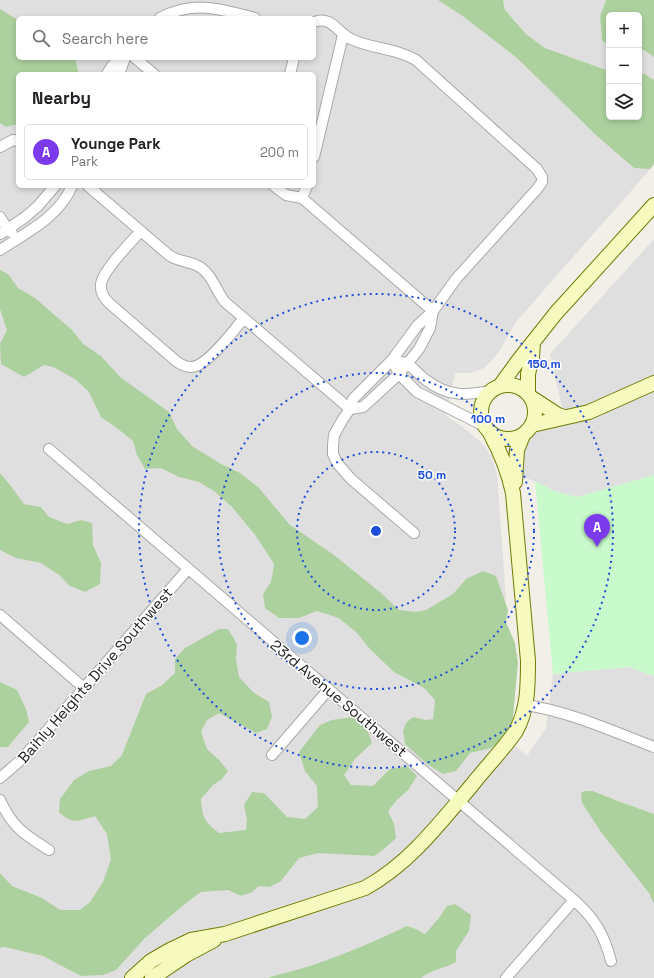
<!DOCTYPE html>
<meta charset="utf-8">
<style>
:root{--surface:#fff;--page:#f2f2f2;--text:#202124;--muted:#757577;--line:#e0e0e0;--accent:#7c3aed}
body{margin:0;font-family:"Space Grotesk",sans-serif;background:var(--page);color:var(--text)}
.controls{position:absolute;right:12px;top:12px;display:grid;overflow:hidden;border-radius:6px;box-shadow:0 2px 6px #0003}
.controls button{width:36px;height:36px;display:grid;place-items:center;padding:0;border:0;border-bottom:1px solid var(--line);background:var(--surface);color:var(--text);font:20px sans-serif}
.you{position:absolute;left:302px;top:638px;width:14px;height:14px;margin:-10px;border:3px solid #fff;border-radius:50%;background:#1a73e8;box-shadow:0 0 0 6px #1a73e833}
.badge{display:grid;place-items:center;width:26px;height:26px;border-radius:50%;background:var(--accent);color:#fff;font-size:13px;font-weight:700}
.pin{position:absolute;translate:-50% -33px;filter:drop-shadow(0 1px 2px #0008)}
.pin::after{content:'';position:absolute;top:21px;width:14px;height:12px;background:inherit;clip-path:polygon(0 0,100% 0,50% 100%)}
.list{margin:0;padding:0;list-style:none}
h2{display:flex;justify-content:space-between;align-items:center;height:52px;margin:0;padding:0 16px;font-size:17px}
h2 small{font-size:13px;font-weight:400;color:var(--muted)}
.list li{display:grid;grid-template-columns:26px 1fr auto;gap:12px;align-items:center;box-sizing:border-box;height:56px;margin:0 8px 8px;padding:0 8px;border:1px solid var(--line);border-radius:6px}
.list b{display:block;font-size:15px;white-space:nowrap}
.list p{margin:0;font-size:13px;white-space:nowrap;color:var(--muted)}
.list em{font-size:13px;font-style:normal;color:var(--muted)}
.icon{flex:none;width:22px;height:22px;fill:none;stroke:currentColor;stroke-width:2;stroke-linecap:round;stroke-linejoin:round}
.map{position:relative;flex:none;width:654px;height:978px;overflow:hidden}
.search{position:absolute;background:var(--surface);box-shadow:0 2px 6px #0003;left:16px;top:16px;width:300px;height:44px;display:flex;align-items:center;gap:10px;box-sizing:border-box;padding:0 14px;border-radius:6px;color:var(--muted);font-size:15px}
.panel{position:absolute;background:var(--surface);box-shadow:0 2px 6px #0003;left:16px;top:72px;width:300px;height:116px;border-radius:6px}
.map>svg:first-child{display:block}
.residential{fill:#e0dfdf;fill-rule:evenodd}
.forest{fill:#add19e}
.park{fill:#c8facc}
.lines{fill:none;stroke-linecap:round;stroke-linejoin:round}
.street-casing{stroke:#a9a9a9;stroke-width:12}
.secondary-casing{stroke:#707d05;stroke-width:16}
.street{stroke:#fff;stroke-width:10}
.secondary{stroke:#f7fabf;stroke-width:14}
.ring{fill:none;stroke:#1d4ed8;stroke-width:2;stroke-dasharray:2 4}
.labels{text-anchor:middle;dominant-baseline:central;stroke-width:3;stroke-linejoin:round;paint-order:stroke}
.street-label{font-size:15px;fill:#222;stroke:#fff}
.centre{fill:#1d4ed8;stroke:#fff;stroke-width:2}
.ring-label{font-size:12px;text-anchor:middle;font-weight:bold;fill:#1d4ed8;stroke:#fff;stroke-width:3;stroke-linejoin:round;paint-order:stroke}
</style>
<div class="map">
<svg width="654" height="978" viewBox="0 0 654 978">
<rect width="100%" height="100%" fill="#f2efe9"/>
<path class="residential" d="M0,0H464L653,166L516,322L499,352L491,361L484,368L472,373H455L446,416L464,428L481,442L491,456L497,474L506,600L385,634L527,756L546,728L553,674L629,667L654,676V814L618,801L593,791L654,866V978H0ZM18,18H314V58H18ZM18,74H314V186H18Z
M503,0H606L600,16L602,40L609,47V71L545,48L526,34L505,10Z
M639,50H644L654,57V80L645,74H639Z
M654,239V475L577,497L554,491L516,473L517,450L530,432L564,417L550,354Z"/>
<path class="forest" d="M438,0H503L505,10L526,34L545,48L609,71V117H639V74H645L654,80V164L650,169L634,168L597,136L517,58L464,17Z
M606,0H654V57L644,50H639V15H609V47L602,40L600,16Z
M0,9L18,20V58H75L79,74H18V124L6,127L0,123Z
M0,270L8,274L18,288L35,298L72,330L83,344L101,356L120,377L169,412L177,429L192,446L221,464L240,473L258,487L290,525L334,555L381,593L399,610L416,612L426,610L453,594L466,579L483,571L496,576L508,610L506,622L515,643L518,663L512,727L503,741L491,748L470,753L456,771L443,774L427,764L405,744L403,731L406,723L413,717L426,720L433,719L435,700L424,688L394,672L370,649L357,633L339,618L317,611L299,618H279L265,608L263,594L271,582L274,564L256,536L232,507L214,491L199,482L179,477L161,468L145,469L137,455L133,441L118,429L101,417L89,392L75,379L53,367L44,365L24,377L1,364L0,344L7,330L0,309Z
M0,473L10,485L24,504L41,507L49,517L67,524L82,520L92,523L93,545L101,563L100,584L85,592L70,586L59,575L41,563L16,558L0,550Z
M219,629H228L237,644L236,659L239,677L253,692L269,702L272,717L267,729L256,733L219,713L207,720L201,732L207,749L219,760L228,771L222,779L213,785L201,799C202,817 204,821 219,833L246,830L247,820L244,805L252,792L264,793L287,817L305,819L318,807L317,786L305,771L299,752L320,725L332,720L354,717L367,729L372,743L355,759L344,775L351,785L373,786L390,769L407,766L417,776L408,790L397,800L388,811L394,824L396,838L384,849L374,856L318,853L299,858L281,881L270,887L259,886L252,892L241,896L228,890L201,892L186,903L145,938L116,970L103,975L81,976L43,956L5,947L0,948V873L12,886L42,898L60,910H80L90,902L103,882L111,859L107,834L95,816C78,821 73,825 59,812L60,799L74,780L89,771L111,766L122,755L146,694L162,685L175,673V659L185,648Z
M0,682L17,690L26,709L29,722L8,747H0Z
M585,791H593L618,801L654,814V904L649,893L601,832L582,803L581,793Z
M455,904L471,915L469,931L456,951V962C443,969 432,969 421,978H268C283,973 298,970 313,965C345,954 376,941 407,926L416,929L425,934L439,918L447,906Z"/>
<path class="park" d="M654,475V676L629,667L553,674L535,481L554,491L577,497Z"/>
<g class="lines">
<defs>
<path id="street" d="M160,18C194,0 221,9 255,18
M314,22C331,15 338,33 351,39C371,49 396,48 416,60L537,169L542,177V182L537,189L456,279L433,311L417,326L392,360L353,399L350,409L343,419L334,435L333,445V454L337,463L351,479L414,533
M135,58L154,74
M107,74L112,66L120,58
M119,74L125,58
M290,74L294,58
M0,147L13,140L18,141
M314,157L343,35
M88,186L170,256C178,261 187,261 196,265C212,272 215,290 225,302L350,409
M274,186L286,195L302,198L433,311
M302,198L307,186
M0,217L7,228L12,233
M141,231C131,242 103,270 101,284C100,291 104,298 109,303L176,361C180,364 185,367 191,367C207,367 233,331 244,318
M0,234L24,218L38,206L55,186
M0,250C27,232 59,217 72,186
M392,360L399,374L417,392L486,427
M402,362C412,364 417,374 426,380C448,397 467,396 493,390
M350,409L363,407L399,374L419,349L430,328L433,311
M49,449C223,600 400,749 574,900C595,919 604,934 611,961
M0,615L84,688
M526,705C571,712 612,731 654,747
M272,755L329,689
M0,778L22,759L188,569
M0,800C12,827 25,835 49,850
M506,978L574,900"/>
<path id="secondary" d="M481 412a27 27 0 1 1 54 0a27 27 0 1 1-54 0Z
M500,386L518,361L556,313L654,205
M528,394V374L532,357L533,342
M532,398L558,415L564,417
M532,425L589,412L654,383
M515,482L517,450L523,435
M132,978L151,961L170,950L191,940L225,934L365,888C409,864 440,823 472,785C486,767 503,750 516,731C528,709 528,685 528,661L513,493C508,470 501,453 490,433
M152,978L186,955L214,940"/>
</defs>
<use href="#street" class="street-casing"/>
<use href="#secondary" class="secondary-casing"/>
<use href="#street" class="street"/>
<use href="#secondary" class="secondary"/>
</g>
<g class="ring">
<circle cx="376" cy="531" r="79"/>
<circle cx="376" cy="531" r="158"/>
<circle cx="376" cy="531" r="237"/>
</g>
<g class="labels">
<g class="street-label">
<text transform="translate(95 675) rotate(-49)">Baihly Heights Drive Southwest</text>
<text transform="translate(339 698) rotate(40)">23rd Avenue Southwest</text>
</g>
</g>
<circle cx="376" cy="531" r="6" class="centre"/>
<g class="ring-label">
<text x="544" y="368">150 m</text>
<text x="488" y="423">100 m</text>
<text x="432" y="479">50 m</text>
</g>
</svg>
<div class="controls">
<button>+</button>
<button>−</button>
<button><svg class="icon" aria-label="layers" viewBox="0 0 24 24"><path d="M12 4l9 5-9 5-9-5zM3 14l9 5 9-5"/></svg></button>
</div>
<div class="you"></div>
<div class="pin badge" style="left:597px;top:547px">A</div>
<div class="search"><svg class="icon" aria-label="search" viewBox="0 0 24 24"><circle cx="10" cy="10" r="6"/><path d="M15 15l6 6"/></svg>Search here</div>
<section class="panel">
<h2>Nearby<small></small></h2>
<ul class="list">
<li><span class="badge">A</span><div><b>Younge Park</b><p>Park</p></div><em>200 m</em></li>
</ul>
</section>
</div>
